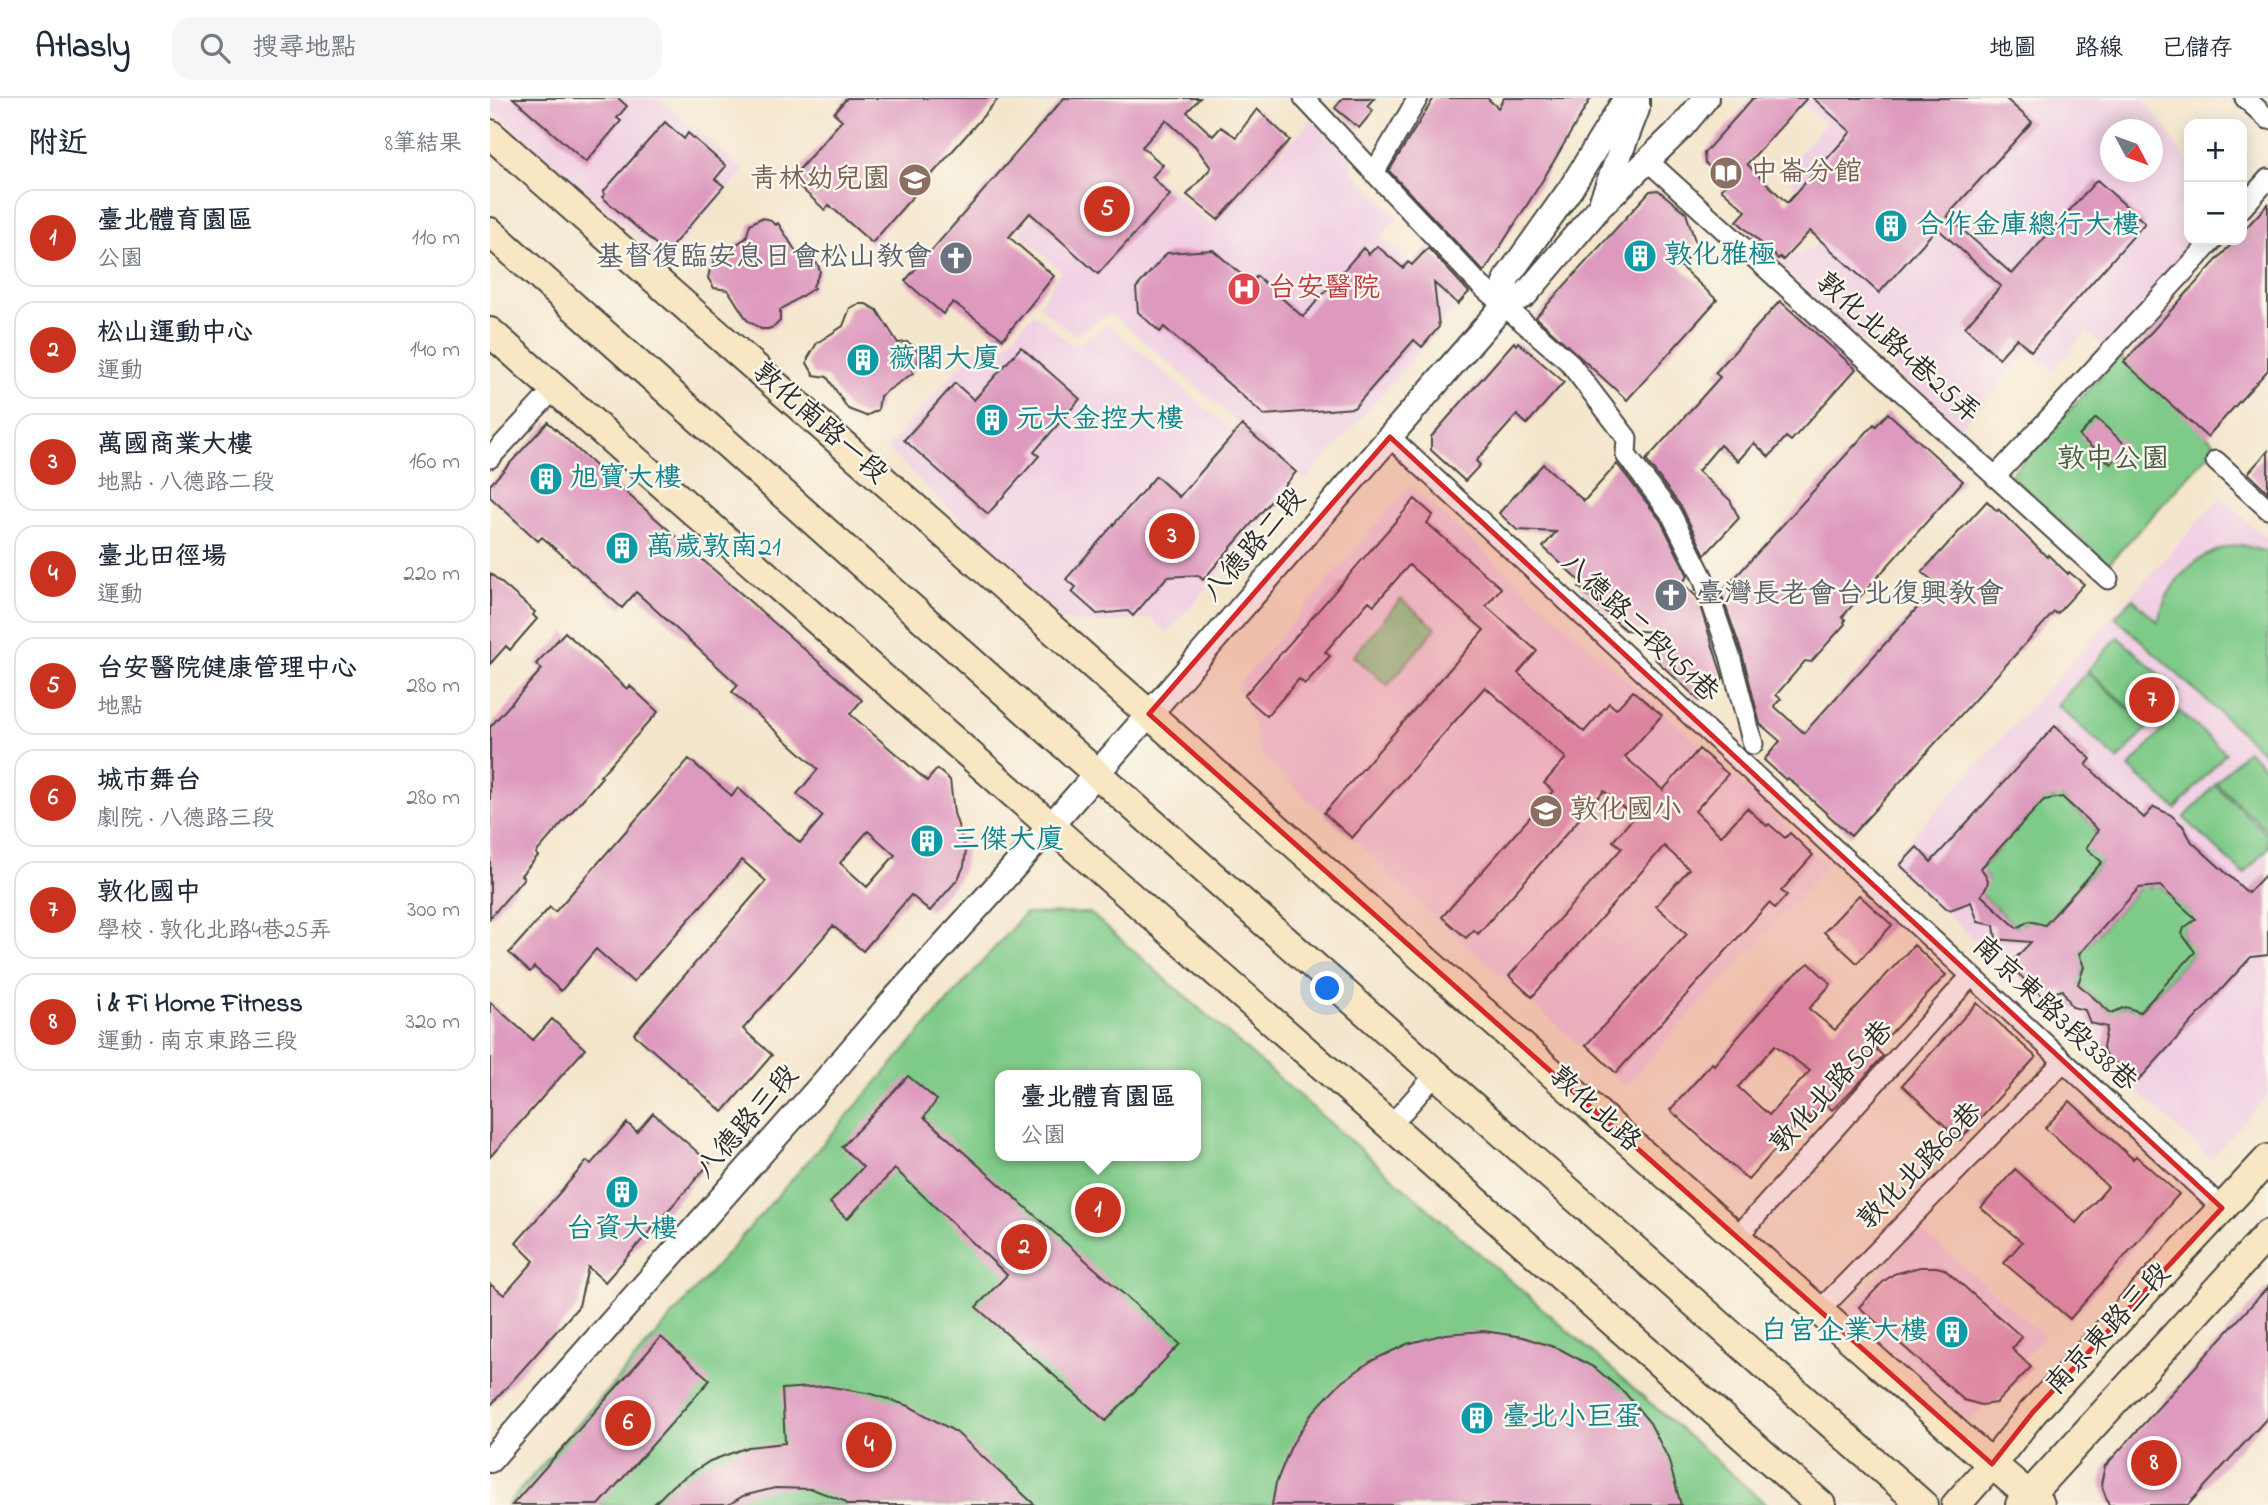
<!DOCTYPE html>
<html lang="zh-TW">
<meta charset="utf-8">
<style>
:root{--surface:#fff;--page:#f6f6f7;--text:#1f2937;--muted:#747a83;--line:#e0e1e3;--accent:#c8321e}
body{margin:0;font-family:"Indie Flower","LXGW WenKai TC",sans-serif;background:var(--page);color:var(--text)}
.controls{position:absolute;right:21px;top:21px;display:grid;overflow:hidden;border-radius:14px;box-shadow:0 4px 18px #0003}
.controls button{width:63px;height:63px;display:grid;place-items:center;padding:0;border:0;border-bottom:2px solid var(--line);background:var(--surface);color:var(--text);font:35px sans-serif}
.compass{position:absolute;left:1610px;top:21px;width:63px;height:63px;border-radius:50%;background:var(--surface);box-shadow:0 4px 18px #0003;rotate:131deg}
.you{position:absolute;left:838px;top:891px;width:24px;height:24px;margin:-18px;border:5px solid #fff;border-radius:50%;background:#1a73e8;box-shadow:0 0 0 10px #1a73e833}
.badge{display:grid;place-items:center;width:46px;height:46px;border-radius:50%;background:var(--accent);color:#fff;font-size:23px;font-weight:700}
.pin{position:absolute;translate:-50% -50%;border:4px solid #fff;box-shadow:0 2px 7px #0006}
.popup{position:absolute;left:505px;top:972px;width:206px;height:91px;box-sizing:border-box;display:grid;place-content:center;border-radius:14px;background:var(--surface);filter:drop-shadow(0 2px 5px #0005);font-size:23px;white-space:nowrap;color:var(--muted)}
.popup b{font-size:26px;color:var(--text)}
.popup::after{content:'';position:absolute;left:50%;top:100%;margin-left:-14px;border:14px solid transparent;border-top-color:var(--surface)}
.list{margin:0;padding:0;list-style:none}
h2{display:flex;justify-content:space-between;align-items:center;height:91px;margin:0;padding:0 28px;font-size:30px}
h2 small{font-size:23px;font-weight:400;color:var(--muted)}
.list li{display:grid;grid-template-columns:46px 1fr auto;gap:21px;align-items:center;box-sizing:border-box;height:98px;margin:0 14px 14px;padding:0 14px;border:2px solid var(--line);border-radius:21px}
.list b{display:block;font-size:26px;white-space:nowrap}
.list p{margin:0;font-size:23px;white-space:nowrap;color:var(--muted)}
.list em{font-size:23px;font-style:normal;color:var(--muted)}
.icon{flex:none;width:38px;height:38px;fill:none;stroke:currentColor;stroke-width:2;stroke-linecap:round;stroke-linejoin:round}
.map{position:relative;flex:none;width:1778px;height:1407px;overflow:hidden}
header{display:flex;align-items:center;gap:42px;box-sizing:border-box;height:98px;padding:0 35px;background:var(--surface);border-bottom:2px solid var(--line)}
header strong{font-size:33px}
nav{display:flex;gap:38px;margin-inline-start:auto;font-size:24px}
.search{width:490px;height:63px;background:var(--page);display:flex;align-items:center;gap:18px;box-sizing:border-box;padding:0 24px;border-radius:21px;color:var(--muted);font-size:26px}
main{display:flex}
aside{flex:1;background:var(--surface)}
.map>svg:first-child{display:block}
.built{fill:#f1d0e3;fill-rule:evenodd}
.green{fill:#7eca88;stroke:#547a5a;stroke-width:2;fill-rule:evenodd}
.building{fill:#de9abe;fill-rule:evenodd}
.lines{fill:none;stroke-linecap:round;stroke-linejoin:round}
.minor-casing{stroke:#494743;stroke-width:23}
.tertiary-casing{stroke:#494743;stroke-width:28}
.secondary-casing{stroke:#494743;stroke-width:32}
.minor{stroke:#fff;stroke-width:19}
.tertiary{stroke:#fff;stroke-width:24}
.secondary{stroke:#f9e7c3;stroke-width:28}
.marked{fill:#d62828;fill-opacity:0.2;stroke:#d62828;stroke-width:5;stroke-linejoin:round}
.labels{text-anchor:middle;dominant-baseline:central;stroke-width:5;stroke-linejoin:round;paint-order:stroke}
.education-label{font-size:28px;fill:#785e54;stroke:#fbf7ec;text-anchor:start}
.culture-label{font-size:28px;fill:#0d838f;stroke:#fbf7ec;text-anchor:start}
.worship-label{font-size:28px;fill:#5b616d;stroke:#fbf7ec;text-anchor:end}
.health-label{font-size:28px;fill:#be3a42;stroke:#fbf7ec;text-anchor:start}
.street-label{font-size:28px;fill:#2b2b2b;stroke:#fbf7ec}
.park-label{font-size:28px;fill:#445b47;stroke:#fbf7ec}
</style>
<header>
<strong>Atlasly</strong>
<div class="search"><svg class="icon" aria-label="search" viewBox="0 0 24 24"><circle cx="10" cy="10" r="6"/><path d="M15 15l6 6"/></svg>搜尋地點</div>
<nav><a>地圖</a><a>路線</a><a>已儲存</a></nav>
</header>
<main>
<aside>
<h2>附近<small>8筆結果</small></h2>
<ul class="list">
<li><span class="badge">1</span><div><b>臺北體育園區</b><p>公園</p></div><em>110 m</em></li>
<li><span class="badge">2</span><div><b>松山運動中心</b><p>運動</p></div><em>140 m</em></li>
<li><span class="badge">3</span><div><b>萬國商業大樓</b><p>地點 · 八德路二段</p></div><em>160 m</em></li>
<li><span class="badge">4</span><div><b>臺北田徑場</b><p>運動</p></div><em>220 m</em></li>
<li><span class="badge">5</span><div><b>台安醫院健康管理中心</b><p>地點</p></div><em>280 m</em></li>
<li><span class="badge">6</span><div><b>城市舞台</b><p>劇院 · 八德路三段</p></div><em>280 m</em></li>
<li><span class="badge">7</span><div><b>敦化國中</b><p>學校 · 敦化北路4巷25弄</p></div><em>300 m</em></li>
<li><span class="badge">8</span><div><b>i &amp; Fi Home Fitness</b><p>運動 · 南京東路三段</p></div><em>320 m</em></li>
</ul>
</aside>
<div class="map">
<svg width="1778" height="1407" viewBox="0 0 1778 1407">
<rect width="100%" height="100%" fill="#fbf7ec"/>
<filter id="ink" filterUnits="userSpaceOnUse"><feTurbulence type="fractalNoise" baseFrequency=".0143" numOctaves="2"/><feDisplacementMap in="SourceGraphic" scale="14" xChannelSelector="R" yChannelSelector="G"/><feConvolveMatrix kernelMatrix="1 2 1 2 8 2 1 2 1" color-interpolation-filters="sRGB"/></filter>
<filter id="wash" filterUnits="userSpaceOnUse"><feTurbulence type="fractalNoise" baseFrequency=".00686" numOctaves="4" result="noise"/><feDisplacementMap in="SourceGraphic" scale="28" xChannelSelector="R" yChannelSelector="G"/><feGaussianBlur stdDeviation="1.57" result="paint"/><feColorMatrix in="noise" values="0 0 0 0 0 0 0 0 0 0 0 0 0 0 0 0 0 1.4 0 .05"/><feComposite in="paint" operator="in"/></filter>
<g filter="url(#wash)">
<rect width="100%" height="100%" fill="#f4e6cc"/>
<path class="built" d="M0,0H169L254,73L175,163L0,11Z
M1307,0H1653L1679,35L1699,67V102L1685,110L1699,142L1705,149L1614,249L1596,234L1563,274L1538,252L1469,331L1287,166L1315,152L1317,153L1335,141L1301,82L1303,79L1295,72L1335,26ZM1620,32H1662V74H1620Z
M822,22L862,61V73L908,119L891,139L968,208L816,383L621,215L584,237L549,208L571,173L529,134L617,36L722,128Z
M544,215L584,249L618,226L806,387L677,536L661,520L612,526L572,523L397,350L494,241L509,255Z
M920,388L1212,649L1338,767L1135,988L912,790L892,767L772,660L762,621L748,587Z
M1731,399L1778,442V997L1720,1061L1400,763Z
M1428,1130L1554,1237L1480,1324L1354,1216Z"/>
<path class="green" d="M1629,258L1727,347L1618,466L1520,377Z
M1752,447L1778,454V659L1625,519L1643,501L1668,524C1677,483 1709,450 1752,447Z
M911,501L946,530L898,587L863,558Z
M1628,539L1689,594L1659,628L1598,572Z
M1597,574L1658,629L1628,662L1567,607Z
M1689,613L1736,655L1686,711L1639,670Z
M1757,652L1778,672V733L1726,685Z
M1725,687L1778,737V750L1754,776L1694,720Z
M1568,696L1607,731L1604,734L1606,742L1599,746L1600,754L1617,758L1551,831L1545,824L1539,823L1532,827L1531,833L1488,794L1498,782L1495,776L1489,773L1557,698L1563,702Z
M1665,784L1713,826L1694,830L1692,836L1696,843L1714,844L1647,916L1640,909H1633L1627,914V921L1583,881L1590,880L1594,873L1593,865L1585,860L1652,787L1659,790L1664,788Z
M600,815L1277,1407H17L534,816ZM510,977H706V1058H510Z"/>
<g id="blocks">
<path class="building" d="M23,0H128L137,8L127,20L131,23L96,64Z
M357,0H509L382,145L339,107L335,112L301,81L352,22L344,15Z
M574,0H710L697,14L723,38L731,29L746,39L767,11L800,42L728,122L697,97L721,70L705,48L676,22L652,49L673,67L662,79L680,97L608,176L540,115L519,139L564,178L513,241L463,204L453,216L415,183Z
M853,0H884L877,8L883,13L869,30L845,10Z
M944,0H997L1008,10L1014,0H1101L1051,85L994,174L899,73Z
M1263,0H1317L1257,66L1297,105L1361,34L1323,0H1515L1542,24L1457,118L1522,176L1607,82L1655,125L1541,253L1527,240L1509,260L1475,229L1511,188L1447,130L1389,195L1320,133L1293,162L1290,159L1288,161L1247,123L1256,113L1231,91L1238,84L1215,65L1214,55Z
M175,24L194,41L198,35L236,68L225,81L234,88L176,155L112,99L115,96L113,94Z
M1168,92L1196,115L1207,149L1190,168L1227,202L1137,302L1046,219L1160,93Z
M1778,106V272L1717,339L1634,264L1745,142H1752V134Z
M271,120L278,121L286,127L288,125L310,160H321L328,167L330,174L323,188L324,190L290,212V223L284,229L278,231H271L257,222L238,192L224,190L218,180L220,171L225,163L224,161L256,140L260,126Z
M887,148L913,170L918,164L922,167L938,150L979,194L968,206L944,185L949,229L932,249L924,242L864,310L774,317L674,229L670,234L648,214L646,190L677,155L723,152L761,185L767,178L813,219L873,150L879,156Z
M1290,203L1366,271L1301,343L1296,339L1279,359L1264,345L1248,363L1230,347L1208,373L1240,402L1249,420L1215,457L1192,410L1156,362L1230,279L1225,275Z
M369,206H376L387,212L408,245L417,244L425,249L429,259L427,266L422,273L423,275L390,298L388,312L376,318L358,311L337,279L324,277L317,265L318,260L327,245L353,228L360,210Z
M1024,244L1026,247L1028,244L1074,284L1037,326L1027,317L986,363L990,367L975,383L941,352V339Z
M531,249L590,301L544,354L549,358L498,416L414,342L465,285L484,302Z
M1398,315L1473,383L1352,519L1356,522L1354,524L1355,526L1321,564L1315,563L1286,597L1291,601L1284,608L1314,635L1448,487L1432,474L1497,403L1507,413L1508,411L1557,459L1558,457L1578,476L1579,474L1594,486L1567,516L1564,514L1361,738L1298,680L1296,682L1274,662L1290,643L1270,626L1252,555L1231,495L1384,326L1386,328Z
M1606,320L1637,348L1621,366L1589,338Z
M58,324L130,391L131,390L372,602L360,616L437,683L447,671L460,682L464,715L476,752L474,768L468,781L440,813L421,797L373,853L343,828L253,931L282,957L233,1014L144,936L276,783L252,762L143,884L106,851L71,893L44,869L40,874L19,855L60,809L65,814L199,661L242,698L248,690L310,745L333,718L307,696L328,671L242,594L248,587L146,494L132,510L52,439L48,443L0,399V387ZM378,733L405,757L377,789L350,765Z
M752,327L806,374L713,482L708,477L677,479L643,518L638,513L607,516L582,494L586,489L576,481L666,378L689,399Z
M1778,353V394L1758,375Z
M1053,366L1094,403L1127,366L1171,423L1198,478L1192,485L1207,499L1233,580L1214,600L1210,603L1165,561L1164,534L1135,532L1089,489L1093,486L1053,449L1066,434L1027,432L1009,415Z
M925,401L943,417L937,425L1011,490L996,508L1047,553L1028,575L1094,634L1119,605L1126,611L1143,593L1172,617L1135,659L1173,692L1209,651L1238,676L1205,713L1231,738L1257,710L1277,728L1279,726L1295,740L1300,735L1323,757L1291,793L1297,797L1285,810L1279,805L1126,975L1096,947L1197,836L1166,808L1199,771L1174,748L1042,899L1019,878L1132,750L1123,743L1144,719L1114,693L988,836L984,832L976,840L952,819L1063,693L1054,685L1076,660L995,589L862,740L834,715L994,532L919,467L884,507L879,503L835,554L840,558L815,586L809,581L777,618L754,598Z
M0,475L45,514L43,517L47,521L20,552L16,548L0,566Z
M75,534L137,591L140,588L168,614L110,678L112,679L46,755L48,758L31,777L34,780L0,820V629L52,571L46,566Z
M1565,628L1601,661L1596,667L1654,720L1664,709L1681,717L1693,728L1702,744L1758,795L1778,774V857L1761,859L1647,984L1614,955L1613,949L1617,929L1600,925L1595,912L1582,909L1573,892L1552,898L1519,867L1541,844L1506,841L1504,827L1488,824L1481,804L1460,812L1456,810L1410,767L1427,749L1441,764ZM1572,699L1608,732L1596,750L1612,764L1555,827L1539,823L1527,830L1491,797L1497,788L1498,782L1491,770L1554,702ZM1670,788L1706,821L1694,830L1692,836L1705,854L1650,914L1636,909L1621,915L1588,886L1594,869L1589,856L1649,790Z
M1369,797L1402,827L1367,865L1334,834Z
M1424,847L1456,877L1386,951L1393,958L1372,982L1342,1012L1334,1005L1320,1021L1316,1017L1258,1082L1180,1012L1222,965L1224,967L1294,886L1319,865L1341,886L1319,911L1345,932ZM1285,947L1320,973L1279,1017L1248,989Z
M0,904L43,942L62,921L95,951L0,1059Z
M1487,905L1546,959L1470,1042L1412,987Z
M418,978L447,1002L434,1019L690,1246L616,1323L486,1209L517,1177L405,1071L357,1121L340,1105L373,1069L352,1049Z
M1580,1003L1643,1061L1646,1058L1689,1096L1580,1221L1514,1165L1532,1144L1491,1110L1525,1071L1586,1125L1618,1089L1555,1030Z
M163,1015L220,1065L115,1184L98,1169L89,1208L0,1308V1186L14,1197L44,1163L26,1145L97,1063L101,1066L137,1025L147,1034Z
M1430,1169H1446L1454,1171L1532,1239L1522,1251L1541,1269L1506,1305L1491,1307L1474,1302L1369,1209L1393,1184L1404,1176Z
M1778,1189V1319L1698,1407H1619L1611,1386L1615,1368Z
M994,1233L1033,1239L1070,1251L1105,1270L1135,1295L1160,1325L1178,1360L1191,1407H782L786,1385L801,1348L822,1315L849,1286L881,1263L917,1246L955,1236Z
M171,1239L220,1282L109,1407H22Z
M336,1288L382,1296L419,1308L466,1334L545,1407H358L354,1403L322,1391L285,1390L253,1398L238,1407H163L183,1387L220,1363L258,1349L295,1345L292,1291Z"/>
</g>
</g>
<g filter="url(#ink)">
<use href="#blocks" fill-opacity="0" stroke="#494743" stroke-width="2"/>
<g class="lines">
<defs>
<path id="minor" d="M814,0L990,187L1078,263L1137,340L1136,357L1181,416L1213,480L1240,558L1263,646
M1755,0L1778,21
M1158,63L1618,481
M884,75L928,0
M1752,110L1778,81
M900,339L1732,1110
M0,360L64,291
M1726,363L1778,411
M1505,379L1723,142
M901,1027L946,976
M1247,1139L1481,878
M1329,1213L1573,964"/>
<path id="tertiary" d="M1114,105L1191,30L1216,0
M1014,207L1016,181L1081,90L1136,0
M0,1362L335,983L401,905L534,758L683,589L1014,207L1035,197L1109,110L1147,11V0"/>
<path id="secondary" d="M0,36L659,616L1474,1342L1550,1407
M0,134L606,675L1433,1407
M0,234L1331,1407
M1466,1407L1502,1366L1543,1314L1778,1061
M1530,1407L1778,1136"/>
</defs>
<use href="#minor" class="minor-casing"/>
<use href="#tertiary" class="tertiary-casing"/>
<use href="#secondary" class="secondary-casing"/>
<use href="#minor" class="minor"/>
<use href="#tertiary" class="tertiary"/>
<use href="#secondary" class="secondary"/>
</g>
</g>
<path class="marked" d="M900,339L1732,1110L1543,1314L1502,1366L659,616Z"/>
<defs>
<symbol id="library-disc" viewBox="-11 -11 22 22"><circle r="9.5" fill="#8d6e63" stroke="#fbf7ec"/><path d="M-6-4Q-3-5.5-.7-3.5V5Q-3 3-6 4ZM6-4Q3-5.5 .7-3.5V5Q3 3 6 4Z" fill="#fff"/></symbol>
<symbol id="school-disc" viewBox="-11 -11 22 22"><circle r="9.5" fill="#8d6e63" stroke="#fbf7ec"/><path d="M0-5L7-2L0 1L-7-2ZM-4 1L0 2.5L4 1V4Q0 6-4 4Z" fill="#fff"/></symbol>
<symbol id="building-disc" viewBox="-11 -11 22 22"><circle r="9.5" fill="#0f9aa8" stroke="#fbf7ec"/><path d="M-4-6H4V6H1V3H-1V6H-4ZM-2.5-4.3h1.7v1.8h-1.7ZM.8-4.3h1.7v1.8H.8ZM-2.5-1h1.7V.8h-1.7ZM.8-1h1.7V.8H.8Z" fill="#fff"/></symbol>
<symbol id="church-disc" viewBox="-11 -11 22 22"><circle r="9.5" fill="#6b7280" stroke="#fbf7ec"/><path d="M-1.2-6h2.4v3.5h3.3v2.4h-3.3V6h-2.4V-.1h-3.3v-2.4h3.3Z" fill="#fff"/></symbol>
<symbol id="hospital-disc" viewBox="-11 -11 22 22"><circle r="9.5" fill="#e0444e" stroke="#fbf7ec"/><path d="M-5-5h3v3.5h4V-5h3V5h-3V1.5h-4V5h-3Z" fill="#fff"/></symbol>
</defs>
<g fill-rule="evenodd">
<use href="#library-disc" x="1217" y="56" width="38" height="38"/>
<use href="#school-disc" x="406" y="63" width="38" height="38"/>
<use href="#building-disc" x="1382" y="109" width="38" height="38"/>
<use href="#building-disc" x="1131" y="139" width="38" height="38"/>
<use href="#church-disc" x="447" y="141" width="38" height="38"/>
<use href="#hospital-disc" x="735" y="172" width="38" height="38"/>
<use href="#building-disc" x="354" y="243" width="38" height="38"/>
<use href="#building-disc" x="483" y="303" width="38" height="38"/>
<use href="#building-disc" x="37" y="362" width="38" height="38"/>
<use href="#building-disc" x="113" y="431" width="38" height="38"/>
<use href="#church-disc" x="1162" y="478" width="38" height="38"/>
<use href="#school-disc" x="1037" y="694" width="38" height="38"/>
<use href="#building-disc" x="418" y="724" width="38" height="38"/>
<use href="#building-disc" x="113" y="1075" width="38" height="38"/>
<use href="#building-disc" x="1443" y="1215" width="38" height="38"/>
<use href="#building-disc" x="968" y="1301" width="38" height="38"/>
</g>
<g class="labels">
<g class="education-label">
<text x="1260" y="75">中崙分館</text>
<text x="400" y="82" text-anchor="end">青林幼兒園</text>
<text x="1080" y="713">敦化國小</text>
</g>
<g class="culture-label">
<text x="1426" y="128">合作金庫總行大樓</text>
<text x="1174" y="158">敦化雅極</text>
<text x="398" y="262">薇閣大廈</text>
<text x="526" y="322">元大金控大樓</text>
<text x="80" y="381">旭寶大樓</text>
<text x="156" y="450">萬歲敦南21</text>
<text x="462" y="743">三傑大廈</text>
<text x="132" y="1132" text-anchor="middle">台資大樓</text>
<text x="1438" y="1234" text-anchor="end">白宮企業大樓</text>
<text x="1012" y="1320">臺北小巨蛋</text>
</g>
<g class="worship-label">
<text x="442" y="160">基督復臨安息日會松山教會</text>
<text x="1206" y="497" text-anchor="start">臺灣長老會台北復興教會</text>
</g>
<g class="health-label">
<text x="778" y="191">台安醫院</text>
</g>
<g class="street-label">
<text transform="translate(1407 251) rotate(42)">敦化北路4巷25弄</text>
<text transform="translate(329 326) rotate(41)">敦化南路一段</text>
<text transform="translate(765 448) rotate(-49)">八德路二段</text>
<text transform="translate(1149 531) rotate(43)">八德路二段451巷</text>
<text transform="translate(1564 917) rotate(43)">南京東路3段338巷</text>
<text transform="translate(1343 990) rotate(-48)">敦化北路50巷</text>
<text transform="translate(1104 1012) rotate(42)">敦化北路</text>
<text transform="translate(258 1025) rotate(-49)">八德路三段</text>
<text transform="translate(1431 1069) rotate(-46)">敦化北路60巷</text>
<text transform="translate(1619 1232) rotate(-47)">南京東路三段</text>
</g>
<g class="park-label">
<text x="1623" y="362">敦中公園</text>
</g>
</g>
</svg>
<div class="controls">
<button>+</button>
<button>−</button>
</div>
<svg class="compass" viewBox="-18 -18 36 36"><path d="M0-13l5 13h-10z" fill="#e53935"/><path d="M0 13l5-13h-10z" fill="#747a83"/></svg>
<div class="you"></div>
<div class="pin badge" style="left:608px;top:1112px">1</div>
<div class="popup"><b>臺北體育園區</b>公園</div>
<div class="pin badge" style="left:534px;top:1149px">2</div>
<div class="pin badge" style="left:682px;top:438px">3</div>
<div class="pin badge" style="left:379px;top:1347px">4</div>
<div class="pin badge" style="left:617px;top:111px">5</div>
<div class="pin badge" style="left:138px;top:1325px">6</div>
<div class="pin badge" style="left:1662px;top:602px">7</div>
<div class="pin badge" style="left:1664px;top:1365px">8</div>
</div>
</main>
